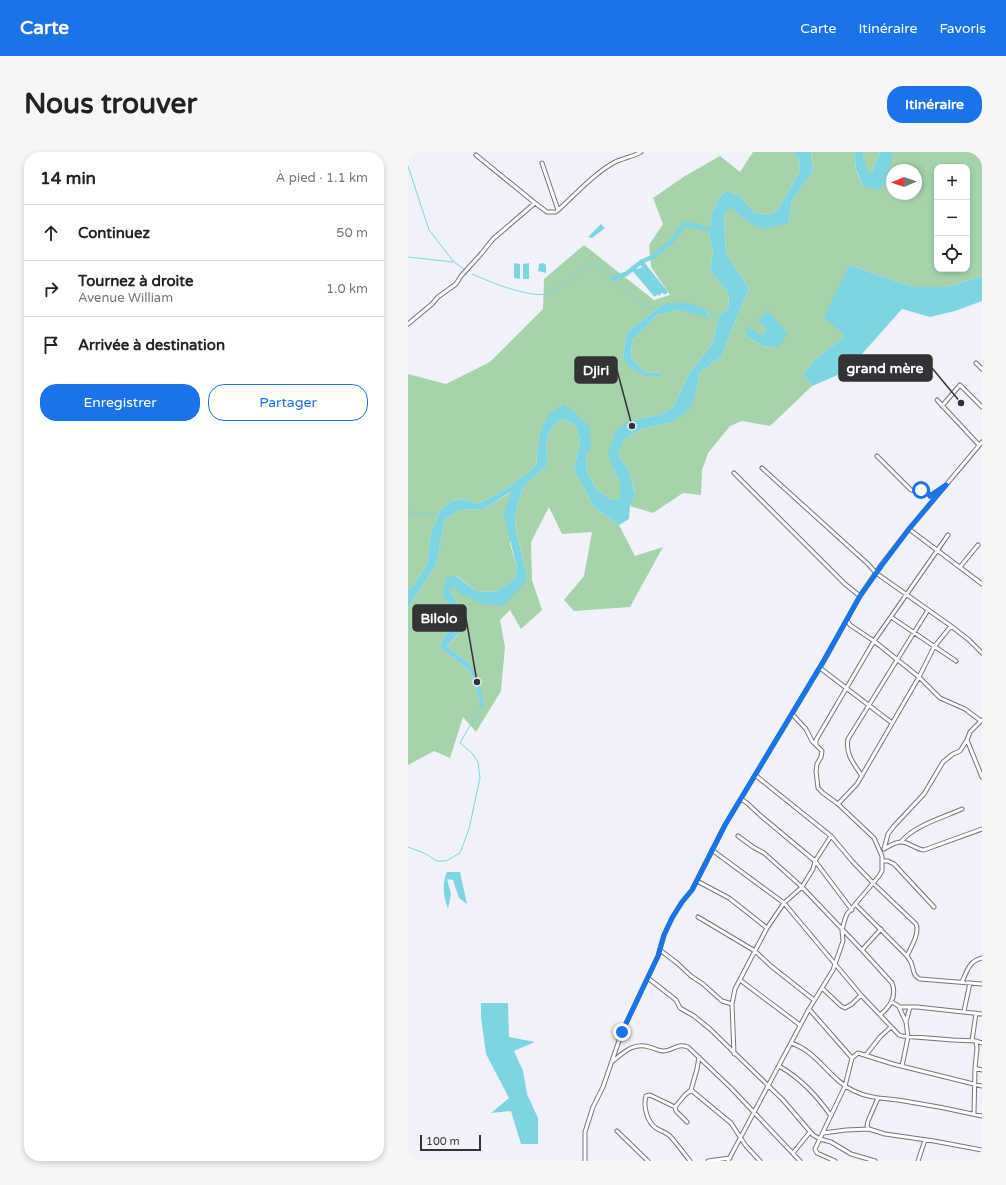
<!DOCTYPE html>
<html lang="fr">
<meta charset="utf-8">
<style>
:root{--surface:#fff;--page:#f6f6f6;--text:#222;--muted:#767676;--line:#e0e0e0;--accent:#1a73e8}
body{margin:0;font-family:"Varela Round",sans-serif;background:var(--page);color:var(--text)}
.controls{position:absolute;right:12px;top:12px;display:grid;overflow:hidden;border-radius:8px;box-shadow:0 2px 6px #0003}
.controls button{width:36px;height:36px;display:grid;place-items:center;padding:0;border:0;border-bottom:1px solid var(--line);background:var(--surface);color:var(--text);font:20px sans-serif}
.compass{position:absolute;left:478px;top:12px;width:36px;height:36px;border-radius:50%;background:var(--surface);box-shadow:0 2px 6px #0003;rotate:268deg}
.scale{position:absolute;left:12px;bottom:10px;width:61px;box-sizing:border-box;padding-left:4px;border:2px solid #333336;border-top:0;font-size:11px;line-height:14px;white-space:nowrap;color:#333336;-webkit-text-stroke:3px #f1f2f9;paint-order:stroke}
.stop{position:absolute;width:12px;height:12px;margin:-9px;border:3px solid #1a73e8;border-radius:50%;background:#fff}
.stop.end{background:#1a73e8;border-color:#fff;box-shadow:0 1px 4px #0008}
.list{margin:0;padding:0;list-style:none}
h2{display:flex;justify-content:space-between;align-items:center;height:52px;margin:0;padding:0 16px;font-size:17px}
h2 small{font-size:13px;font-weight:400;color:var(--muted)}
.list li{display:grid;grid-template-columns:26px 1fr auto;gap:12px;align-items:center;box-sizing:border-box;height:56px;padding:0 16px;border-top:1px solid var(--line)}
.list b{display:block;font-size:15px;white-space:nowrap}
.list p{margin:0;font-size:13px;white-space:nowrap;color:var(--muted)}
.list em{font-size:13px;font-style:normal;color:var(--muted)}
.actions{display:flex;gap:8px;padding:12px 16px}
.actions a{flex:1;padding:9px 0;border:1px solid var(--accent);border-radius:16px;text-align:center;font-size:14px;color:var(--accent)}
.actions .main{background:var(--accent);color:#fff}
.icon{flex:none;width:22px;height:22px;fill:none;stroke:currentColor;stroke-width:2;stroke-linecap:round;stroke-linejoin:round}
.map{position:relative;flex:none;width:574px;height:1009px;overflow:hidden;border-radius:16px}
header{display:flex;align-items:center;gap:24px;box-sizing:border-box;height:56px;padding:0 20px;background:var(--accent);color:#fff}
header strong{font-size:19px}
nav{display:flex;gap:22px;margin-inline-start:auto;font-size:14px}
.intro{display:flex;align-items:center;justify-content:space-between;box-sizing:border-box;height:96px;padding:0 24px}
h1{margin:0;font-size:28px}
.button{padding:10px 18px;border-radius:16px;background:var(--accent);color:#fff;font-size:14px;font-weight:700}
main{display:flex;gap:24px;padding:0 24px}
aside{flex:1;background:var(--surface);border-radius:16px;box-shadow:0 2px 6px #0003}
.map>svg:first-child{display:block}
.green{fill:#a6d3ac;fill-rule:evenodd}
.water{fill:#7ed4e1}
.lines{fill:none;stroke-linecap:round;stroke-linejoin:round}
.stream{stroke:#7ed4e1;stroke-width:1}
.canal{stroke:#7ed4e1;stroke-width:4.5}
.minor-casing{stroke:#74757b;stroke-width:5}
.minor{stroke:#fff;stroke-width:3}
.route{stroke:#1a73e8;stroke-width:5}
.leader{fill:none;stroke:#333336;stroke-width:1.5}
.callout-dot{fill:#333336;stroke:#f1f2f9;stroke-width:1.5}
.callout{fill:#333336;stroke:#333336;stroke-width:1.5}
.callout-label{font-size:14px;text-anchor:middle;font-weight:bold;fill:#fff}
</style>
<header>
<strong>Carte</strong>
<nav><a>Carte</a><a>Itinéraire</a><a>Favoris</a></nav>
</header>
<div class="intro"><h1>Nous trouver</h1><a class="button">Itinéraire</a></div>
<main>
<aside>
<h2>14 min<small>À pied · 1.1 km</small></h2>
<ul class="list">
<li><svg class="icon" aria-label="ahead" viewBox="0 0 24 24"><path d="M12 20V5M6 11l6-6 6 6"/></svg><div><b>Continuez</b></div><em>50 m</em></li>
<li><svg class="icon" aria-label="right" viewBox="0 0 24 24"><path d="M7 20v-9h11M14 6l5 5-5 5"/></svg><div><b>Tournez à droite</b><p>Avenue William</p></div><em>1.0 km</em></li>
<li><svg class="icon" aria-label="arrive" viewBox="0 0 24 24"><path d="M6 21V4h12l-3 4 3 4H6"/></svg><div><b>Arrivée à destination</b></div></li>
</ul>
<div class="actions"><a class="main">Enregistrer</a><a>Partager</a></div>
</aside>
<div class="map">
<svg width="574" height="1009" viewBox="0 0 574 1009">
<rect width="100%" height="100%" fill="#f1f2f9"/>
<path class="green" d="M345,0H385L391,8L392,19L369,59L359,63L346,60L332,44L320,39L313,43L304,60L301,84L305,100L302,118L321,142L320,157L312,162L304,192L282,220L265,255L254,262L222,269L205,317L212,329V345L204,348L188,337L179,319L178,304L183,294L154,252L131,283L128,313C111,329 90,343 69,352L58,347L44,349L33,357L23,380L19,412L6,433L0,438V222L38,232L82,210L135,157L136,127L176,93L246,148L262,143L243,115L241,93L255,72L245,46L277,24L312,4L332,20ZM257,151L299,158L301,165L270,158L249,163L224,189L223,206L237,220L253,221L237,224L215,205L219,180Z
M403,0H446L448,18L455,34L485,0H574V124L539,135H505L441,113L437,184L405,209L395,223L404,234L362,274L334,269L322,274L300,301L294,318L293,343L275,341L245,361L222,354L227,341L221,318L210,303L216,287L234,277L264,270L289,237L291,221L314,204L323,179L341,137L318,101L316,61L324,55L338,69L381,71L384,49L405,19ZM529,15H559V117H529ZM484,18H508V42H484ZM338,175L355,183L359,177L370,196L355,194L339,185Z
M455,0H472L464,20H459L455,5Z
M154,267L167,273L172,288L166,318L186,355L211,373L227,404L255,395L222,455L166,459L156,448L176,424L184,380L154,382L141,355L123,390L124,428L134,458L113,477L102,458L92,468L97,495L93,539L68,580L55,565L42,606L26,599L0,613V456L28,413L37,367L52,358L76,357L105,339L102,392L109,416L106,427L88,440L68,439L49,424L35,442L48,464C45,477 34,482 32,495L63,520L72,552V556L76,551L61,511L39,494L49,484L55,459L42,439L47,434L75,452L119,424L108,377L107,363L115,335L139,314C139,293 135,280 154,267Z"/>
<path class="water" d="M385,0H403L405,19L384,49L381,71L355,77L338,69L324,56L316,61L318,101L341,137L323,179L314,204L291,221L289,237L281,258L264,270L234,277L216,287L210,303L221,318L227,342L222,354L221,367L211,373L186,355L166,318L172,288L167,273L154,267C135,280 139,293 139,314L115,335L107,363L108,378L119,424L115,433L95,454L75,452L53,442L47,435L42,439C60,468 65,467 39,494L61,511L70,527L76,552L72,557V552L63,520L32,495C34,482 45,477 48,464L35,443L38,426L48,424L68,439L88,440L106,427L109,416L98,372L96,360L104,340L99,342L76,357L52,358L37,367L28,413L0,456V438L6,433L19,412L23,380L33,357L44,349L58,347L69,352C90,343 111,329 128,313L131,283L141,262L155,252L166,259L182,276L183,295L178,304L179,319L188,337L204,348L212,345V329L205,317L200,301L209,277L222,269L254,262L265,255L282,220L304,192L312,162L320,157L321,142L302,118L305,100L301,84L304,60L313,43L320,39L332,44L346,60L359,63L369,59L392,19L391,8Z
M446,0H455V5L460,20H464L472,0H485L479,28L470,38L455,34L448,17Z
M193,72L197,76L184,86L180,85Z
M106,111L112,112V127L106,126Z
M121,111V127H115V112Z
M135,111L138,113V121L130,119L131,112Z
M441,113L505,135H539L574,124V149L547,159L522,165L494,157L454,202L458,211L404,234L395,223L405,209L437,184L416,165Z
M234,115L255,140L251,144L228,118Z
M257,151H280L299,158L301,166L270,158L249,163L224,189L223,206L237,220L253,221L252,224H237L220,214L215,205L219,180Z
M360,159L380,182L370,196L355,194L339,185L337,174L355,183L359,177L350,168Z
M39,720H52L59,752L51,746L45,728L39,727L43,742L40,757C35,744 34,732 39,720Z
M73,851H100L101,885L127,890L106,899L115,919L119,942L130,966V992H113L103,959L83,961L101,946L78,902L73,865Z"/>
<g class="lines">
<path class="stream" d="M0,14L21,78L46,110L56,117
M0,105L45,110
M64,122C82,130 125,148 144,141C150,139 176,115 182,110L205,126L237,156L251,157
M301,163L312,165
M0,360L31,362
M0,695L16,701L29,709H38L52,701L61,677L72,626L70,610L64,601L52,591L72,556"/>
<path class="canal" d="M233,110L257,140
M225,116L247,142
M205,126L218,122L233,110L244,105L264,89L276,72L289,74L306,80"/>
<defs>
<path id="minor" d="M68,3L127,51L139,60H148C166,44 185,22 207,10C215,6 225,5 233,0
M134,11L150,58
M0,172L24,152L30,145L48,132L53,124L73,102L85,87L127,51
M568,211L574,217
M529,248L571,293
M534,254L552,233L574,255
M469,304L503,338L519,339L522,344L535,335
M354,316L460,412L468,421L543,474L561,488L574,501
M326,321L437,432L452,444
M501,377L574,432
M552,415L570,393
M483,465L548,509
M439,468L442,473L466,489L511,525L532,546L557,557L573,569
M412,516L484,571
M559,588L574,625
M408,593V588L466,489L540,383
M347,623L423,684L444,709L466,732L508,772C512,781 503,795 499,804C501,807 503,809 504,813C506,819 505,824 512,827L574,832
M454,624C446,612 437,602 440,587L520,458
M333,647L339,651L353,664L407,709L444,758
M430,652L449,632L511,525L526,495L543,474
M330,684L345,695L356,701L394,735L454,798L484,831C489,844 482,855 472,863
M493,690C505,674 536,665 554,657
M476,697L480,682L486,674L516,642L535,610L545,602L552,599L559,588L562,580L574,568
M476,697C480,695 484,692 488,691C499,687 505,697 516,698L574,677
M304,698L376,751L453,843L491,883L494,884L545,888L568,889L574,891
M474,709H480L486,712L526,755
M289,729L321,746L359,776
M448,753L499,804
M290,765L347,799L363,814L406,848
M252,798L269,811L283,824L295,832L314,849L324,852
M454,798L473,777
M240,826L268,848L272,856L286,864L302,877L375,948L405,983L412,987L423,990L443,1002L467,1009
M332,828L392,873
M554,830C559,819 561,809 574,806
M414,836L433,854L437,856L444,852L453,843
M484,850L492,855H509L574,862
M491,855L498,870
M401,857L444,906
M556,859L562,831
M564,889L568,861
M383,891C409,899 422,928 446,939C462,947 479,946 496,949C522,953 548,958 574,964
M326,902L324,852L327,837L359,776L376,751L394,735L405,717L407,709L423,684
M458,903L472,885L483,875
M291,905L289,917L283,938L323,971L338,994L352,1009
M205,909C216,900 226,890 241,895C246,896 251,899 256,899C267,898 268,891 280,895L323,936L392,1009
M371,914C392,926 410,945 423,964
M494,914L500,885L498,870L502,855
M567,916L574,918
M267,955L242,943L238,944C235,954 239,970 248,976C252,979 258,980 262,984C266,988 278,1004 282,1009
M566,962L567,916L569,896L568,889
M279,970L268,959L267,955L277,943L283,938
M461,977L459,974L460,969L470,946
M209,979L240,1009
M415,981L438,978L461,977L477,982L526,989L574,998
M385,1001L402,980
M177,1009V980L185,955L195,935L214,880L250,804L256,783L264,766L274,750L284,738L317,673L416,509L452,444L473,413L501,377L574,290
M300,1009L322,1006
M320,1009L401,857L425,818L435,789L434,778L437,767L439,762L471,724L474,719V704L466,686L430,652L415,641L410,636L408,619L409,612L413,605L414,599L404,589L398,577L384,562
M427,1009L409,1001L407,997L437,934L444,906L450,901L485,912L574,934
M510,1009L517,988"/>
</defs>
<use href="#minor" class="minor-casing"/>
<use href="#minor" class="minor"/>
</g>
<g class="lines">
<path class="route" d="M214,880L250,804L256,783L264,766L274,750L284,738L317,673L416,508L452,444L474,413L501,377L538,333L522,344L519,339L513,338"/>
</g>
<path class="leader" d="M553 251L524 216M224 274L209 218M69 530L58 466"/>
<g class="callout-dot">
<circle cx="553" cy="251" r="4"/>
<circle cx="224" cy="274" r="4"/>
<circle cx="69" cy="530" r="4"/>
</g>
<g class="callout">
<rect x="431" y="203" width="93" height="26" rx="4"/>
<rect x="167" y="205" width="42" height="26" rx="4"/>
<rect x="5" y="453" width="53" height="26" rx="4"/>
</g>
<g class="callout-label">
<text x="477" y="221">grand mère</text>
<text x="188" y="223">Djiri</text>
<text x="31" y="471">Bilolo</text>
</g>
</svg>
<div class="controls">
<button>+</button>
<button>−</button>
<button><svg class="icon" aria-label="locate" viewBox="0 0 24 24"><circle cx="12" cy="12" r="6"/><path d="M12 2v4M12 18v4M2 12h4M18 12h4"/></svg></button>
</div>
<svg class="compass" viewBox="-18 -18 36 36"><path d="M0-13l5 13h-10z" fill="#e53935"/><path d="M0 13l5-13h-10z" fill="#767676"/></svg>
<div class="scale">100 m</div>
<div class="stop" style="left:513px;top:338px"></div>
<div class="stop end" style="left:214px;top:880px"></div>
</div>
</main>
